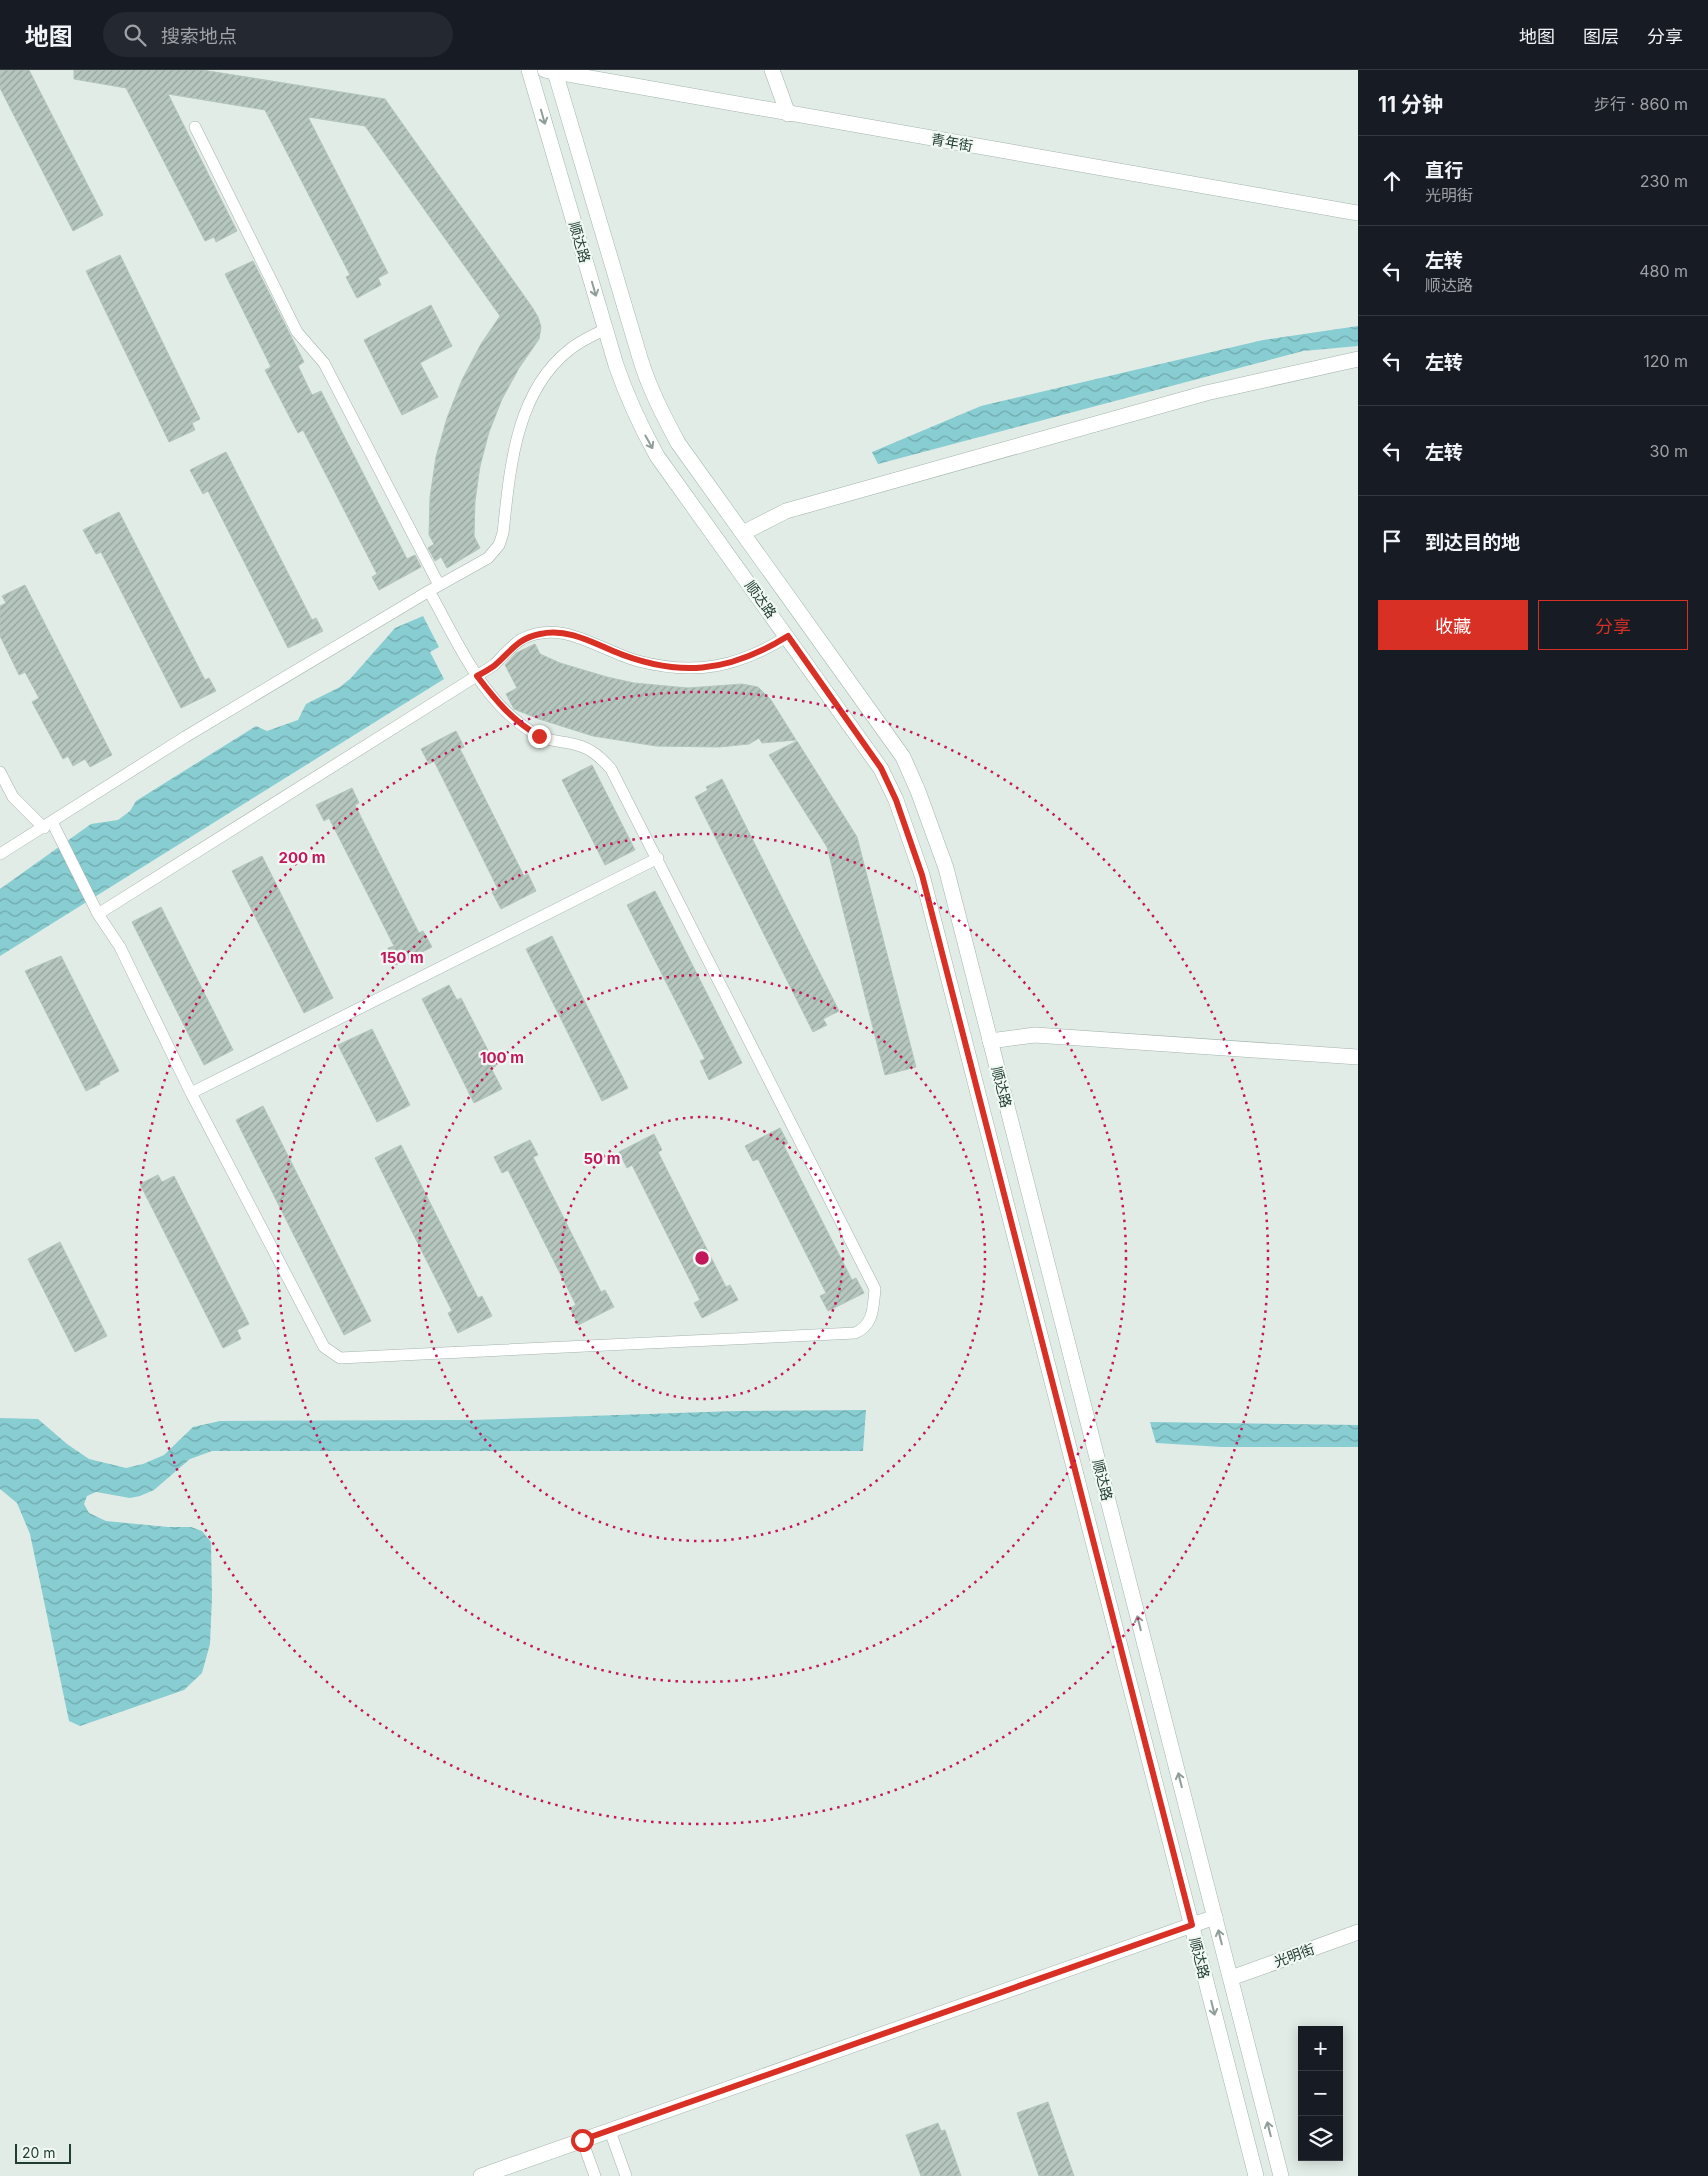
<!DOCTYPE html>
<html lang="zh">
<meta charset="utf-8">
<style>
:root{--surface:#171b24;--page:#242831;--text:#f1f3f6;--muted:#9ea1a6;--line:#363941;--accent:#d93025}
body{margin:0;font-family:Inter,"Noto Sans SC",sans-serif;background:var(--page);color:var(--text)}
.controls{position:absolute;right:15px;bottom:15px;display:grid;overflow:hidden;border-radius:0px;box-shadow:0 2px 12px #0003}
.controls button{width:45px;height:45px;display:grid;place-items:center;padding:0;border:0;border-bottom:1px solid var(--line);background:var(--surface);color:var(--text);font:25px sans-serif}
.scale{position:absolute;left:15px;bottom:12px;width:56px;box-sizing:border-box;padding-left:5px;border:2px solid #213d33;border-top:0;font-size:14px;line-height:18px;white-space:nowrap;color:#213d33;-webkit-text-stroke:4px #f1f8f4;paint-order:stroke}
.stop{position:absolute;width:15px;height:15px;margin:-11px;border:4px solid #d93025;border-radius:50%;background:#fff}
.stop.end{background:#d93025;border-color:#fff;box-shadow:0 1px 5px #0008}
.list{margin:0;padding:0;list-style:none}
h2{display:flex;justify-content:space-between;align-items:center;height:65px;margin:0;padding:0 20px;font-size:21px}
h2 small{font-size:16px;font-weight:400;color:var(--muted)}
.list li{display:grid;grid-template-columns:32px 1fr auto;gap:15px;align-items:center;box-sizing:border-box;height:90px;padding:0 20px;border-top:1px solid var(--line)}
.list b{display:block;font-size:19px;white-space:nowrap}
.list p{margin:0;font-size:16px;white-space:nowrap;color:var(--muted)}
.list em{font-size:16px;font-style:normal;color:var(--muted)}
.actions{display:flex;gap:10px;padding:15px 20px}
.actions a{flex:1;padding:11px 0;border:1px solid var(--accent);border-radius:0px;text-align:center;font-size:18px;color:var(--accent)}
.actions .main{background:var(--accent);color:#fff}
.icon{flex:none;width:28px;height:28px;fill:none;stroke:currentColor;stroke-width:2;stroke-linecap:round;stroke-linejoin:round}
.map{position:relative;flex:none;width:1358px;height:2106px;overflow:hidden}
header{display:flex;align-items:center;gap:30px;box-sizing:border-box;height:70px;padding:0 25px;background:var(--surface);border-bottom:1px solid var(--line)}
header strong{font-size:24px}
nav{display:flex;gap:28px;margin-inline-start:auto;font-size:18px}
.search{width:350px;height:45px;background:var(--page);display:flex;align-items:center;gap:12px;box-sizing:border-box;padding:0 18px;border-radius:28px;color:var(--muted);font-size:19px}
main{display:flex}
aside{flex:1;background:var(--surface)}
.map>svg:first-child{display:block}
.water{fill:url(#water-waves)}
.building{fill:url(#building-hatch);stroke:#b3c6bc}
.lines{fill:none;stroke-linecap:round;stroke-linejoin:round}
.service-casing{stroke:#a4b4ad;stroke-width:12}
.minor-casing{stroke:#a4b4ad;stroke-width:16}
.tertiary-casing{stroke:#a4b4ad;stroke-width:16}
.secondary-casing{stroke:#9fb8ad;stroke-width:16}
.service{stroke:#fff;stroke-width:11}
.minor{stroke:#fff;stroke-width:15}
.tertiary{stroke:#fff;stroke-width:15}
.secondary{stroke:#fff;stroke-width:15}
.oneway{stroke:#909e99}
.route{stroke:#d93025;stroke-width:6}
.ring{fill:none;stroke:#c2185b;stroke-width:2.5;stroke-dasharray:2.5 5}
.labels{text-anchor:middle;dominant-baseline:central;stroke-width:4.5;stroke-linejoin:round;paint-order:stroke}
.street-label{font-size:14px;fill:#213d33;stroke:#f1f8f4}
.centre{fill:#c2185b;stroke:#f1f8f4;stroke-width:2.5}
.ring-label{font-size:15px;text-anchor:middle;font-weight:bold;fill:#c2185b;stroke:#f1f8f4;stroke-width:4.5;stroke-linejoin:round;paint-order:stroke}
</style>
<header>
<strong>地图</strong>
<div class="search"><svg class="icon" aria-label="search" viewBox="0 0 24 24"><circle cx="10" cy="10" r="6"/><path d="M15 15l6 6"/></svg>搜索地点</div>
<nav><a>地图</a><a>图层</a><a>分享</a></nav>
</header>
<main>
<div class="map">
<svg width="1358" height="2106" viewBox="0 0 1358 2106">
<defs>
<pattern id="water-waves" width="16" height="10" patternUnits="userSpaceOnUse" patternTransform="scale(1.25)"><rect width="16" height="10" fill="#88cdd2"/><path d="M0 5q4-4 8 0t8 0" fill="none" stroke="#6fa8ab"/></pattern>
<pattern id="building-hatch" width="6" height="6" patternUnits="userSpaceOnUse" patternTransform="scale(1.25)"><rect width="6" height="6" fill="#b6c7bf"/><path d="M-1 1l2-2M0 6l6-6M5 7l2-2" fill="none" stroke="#94a39c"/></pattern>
</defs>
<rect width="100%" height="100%" fill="#e1ece6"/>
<path class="water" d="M1358,256V276L1303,281L878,394L872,382L981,336L1263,270Z
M423,546L439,577L430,582L444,609L0,886V819L91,754L118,750L130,741L136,731L256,656L267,661L298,650L306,634L340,617L351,608L395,558Z
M866,1340L863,1381H212L190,1389L154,1420L140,1426L130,1428L96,1422L87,1426L84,1434L89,1443L106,1451L168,1457H191L202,1461L211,1472L212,1527L210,1574L202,1603L184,1620L80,1656L69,1651L30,1464L17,1433L0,1419V1348L38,1349L67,1374L89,1389L126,1398L143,1394L164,1385L193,1357L220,1351L473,1350L736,1341Z
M1150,1352L1358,1355V1377H1222L1156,1373Z"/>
<path class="building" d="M0,0H29L103,145L73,161L0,18Z
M74,0H202L385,29L532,237L538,247L541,257L539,269L519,298L502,329L489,362L480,396L475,431L474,466L480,478L447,498L441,487L435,491L428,478L434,474L429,465L430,427L436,387L447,348L462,310L481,274L500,246L365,56L308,47L388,203L378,208L381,215L357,228L346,207L350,205L265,40L168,24L237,161L216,172L214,167L205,171L126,18L74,9Z
M120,185L200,349L192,353L195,360L169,372L86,201Z
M253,191L304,292L298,296L312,325L321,321L407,489L415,485L421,497L379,520L372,507L377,504L303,360L298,363L265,300L271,297L225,204Z
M431,235L452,276L420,293L438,327L402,345L364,270Z
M226,382L312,550L316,548L323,561L288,578L208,421L203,424L190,400Z
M119,442L205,610L209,608L216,621L181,638L101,482L96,484L83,460Z
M25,515L112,685L90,697L85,689L73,696L68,686L63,689L32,632L39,628L25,602L19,605L0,566V536L6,533L2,526Z
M535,574L540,584L560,593L607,607L634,613L688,618L742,614L758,617L771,630L796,670L762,673L759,668L749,674L719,677L656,676L593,666L539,649L514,639L506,624L517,618L505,595L516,583Z
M456,661L464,677L460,679L524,806L528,804L536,821L501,839L492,822L498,819L434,691L429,694L421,679Z
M797,671L857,767L916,997L885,1005L827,777L769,685Z
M592,695L635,780L605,795L562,710Z
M722,709L839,941L823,949L827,955L813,962L695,727L708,720L706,717Z
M352,718L359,733L355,735L419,863L423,861L432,877L396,895L388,878L394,876L329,748L324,751L316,735Z
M262,786L333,928L304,943L232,801Z
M655,821L742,993L709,1010L700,991L705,989L627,835Z
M161,837L233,980L204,995L132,852Z
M552,866L628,1018L602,1031L526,879Z
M61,886L119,1001L99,1012L100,1014L86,1021L25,901Z
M449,915L457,930L461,928L496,996L491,998L502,1019L474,1033L422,929Z
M372,959L410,1035L377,1052L338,975Z
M263,1036L371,1251L344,1265L236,1050Z
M780,1058L788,1073L784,1076L852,1210L856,1208L864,1223L828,1241L820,1226L826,1223L758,1089L753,1091L745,1076Z
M654,1064L662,1080L658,1082L726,1217L730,1215L738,1230L702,1248L694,1233L700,1230L632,1095L627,1098L619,1082Z
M530,1070L538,1085L533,1087L601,1222L605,1220L614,1237L578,1255L570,1238L576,1235L508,1100L502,1103L494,1087Z
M401,1075L478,1228L482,1226L492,1246L458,1263L448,1243L452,1241L375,1088Z
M158,1105L162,1112L174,1106L249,1254L237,1260L241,1269L223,1278L140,1114Z
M60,1172L107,1266L75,1282L28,1189Z
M1048,2032L1074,2106H1039L1017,2043Z
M938,2053L941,2061L945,2060L961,2106H921L906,2065Z"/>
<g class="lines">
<defs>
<path id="service" d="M195,57L297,262L324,293L439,515
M0,702L13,727L44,758
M52,752L98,844L494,595C502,587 512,575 522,569C563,548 600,581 638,591C696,606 738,597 788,566
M0,784L185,667L429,521L488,488L499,475L503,463C510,399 515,323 569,280C580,271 593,265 606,259
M98,844L120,877L191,1023L658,788
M191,1023L324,1277L340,1288L855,1263C874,1255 873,1237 875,1219L611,699C601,688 592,679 577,675C564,671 550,672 537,665C483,635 458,572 429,521
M610,2061L626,2106
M582,2070L595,2106"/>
<path id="minor" d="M772,0L788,44
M743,463L786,441L1206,323L1358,289
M990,971L1035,965L1358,987"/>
<path id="tertiary" d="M545,0L1358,143
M1231,1908L1358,1862
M481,2106L1215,1847"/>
<path id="secondary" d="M529,0L616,295C627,327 641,357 657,386L881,699L896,730L922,805L1256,2106
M555,2L640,288C649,318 663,345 678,373L903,687L918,721L946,798L1281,2106"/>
</defs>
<use href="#service" class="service-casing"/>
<use href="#minor" class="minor-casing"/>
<use href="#tertiary" class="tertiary-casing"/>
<use href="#secondary" class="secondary-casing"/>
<use href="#service" class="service"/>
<use href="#minor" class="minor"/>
<use href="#tertiary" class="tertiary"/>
<use href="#secondary" class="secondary"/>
</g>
<defs><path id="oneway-shaft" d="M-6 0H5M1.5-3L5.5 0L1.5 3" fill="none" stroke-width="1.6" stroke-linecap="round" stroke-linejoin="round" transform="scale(1.25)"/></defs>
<g class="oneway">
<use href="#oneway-shaft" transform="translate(543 47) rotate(74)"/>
<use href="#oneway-shaft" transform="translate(594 219) rotate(74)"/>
<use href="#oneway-shaft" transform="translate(649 372) rotate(61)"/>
<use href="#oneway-shaft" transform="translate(1139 1553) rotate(-104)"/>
<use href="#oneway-shaft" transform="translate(1180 1710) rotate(-104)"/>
<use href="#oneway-shaft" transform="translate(1220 1867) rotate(-104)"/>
<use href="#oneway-shaft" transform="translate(1213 1938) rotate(76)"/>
<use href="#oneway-shaft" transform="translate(1269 2059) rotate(-104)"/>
</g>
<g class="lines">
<path class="route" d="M539,666C511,649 497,632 477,606C483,603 488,600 494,596C511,582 516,569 540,564C566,558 590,571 613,581C678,608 728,603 788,566L881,698L896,730L922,805L1192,1855L582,2070"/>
</g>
<g class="ring">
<circle cx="702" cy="1188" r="141"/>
<circle cx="702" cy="1188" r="283"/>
<circle cx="702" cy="1188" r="424"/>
<circle cx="702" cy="1188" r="566"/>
</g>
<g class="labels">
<g class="street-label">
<text transform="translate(952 72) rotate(10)">青年街</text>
<text transform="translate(580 172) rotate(74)">顺达路</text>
<text transform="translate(761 529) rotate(54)">顺达路</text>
<text transform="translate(1002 1017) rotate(76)">顺达路</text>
<text transform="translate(1103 1410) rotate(76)">顺达路</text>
<text transform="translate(1294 1885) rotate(-20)">光明街</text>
<text transform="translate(1200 1888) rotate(76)">顺达路</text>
</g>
</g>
<circle cx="702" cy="1188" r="8" class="centre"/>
<g class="ring-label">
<text x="302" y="793">200 m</text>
<text x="402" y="893">150 m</text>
<text x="502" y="993">100 m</text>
<text x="602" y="1094">50 m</text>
</g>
</svg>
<div class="controls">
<button>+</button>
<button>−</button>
<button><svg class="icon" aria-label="layers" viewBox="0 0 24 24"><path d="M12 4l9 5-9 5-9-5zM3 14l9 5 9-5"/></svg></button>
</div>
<div class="scale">20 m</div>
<div class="stop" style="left:582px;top:2070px"></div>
<div class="stop end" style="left:539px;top:666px"></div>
</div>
<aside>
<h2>11 分钟<small>步行 · 860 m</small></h2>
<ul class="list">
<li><svg class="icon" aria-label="ahead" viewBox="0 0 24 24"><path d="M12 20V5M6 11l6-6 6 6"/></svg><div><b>直行</b><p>光明街</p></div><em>230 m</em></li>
<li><svg class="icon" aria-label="left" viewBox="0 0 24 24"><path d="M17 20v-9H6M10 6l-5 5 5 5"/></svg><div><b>左转</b><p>顺达路</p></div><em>480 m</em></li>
<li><svg class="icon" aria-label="left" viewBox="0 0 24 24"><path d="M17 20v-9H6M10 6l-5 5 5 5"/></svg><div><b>左转</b></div><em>120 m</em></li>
<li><svg class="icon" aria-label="left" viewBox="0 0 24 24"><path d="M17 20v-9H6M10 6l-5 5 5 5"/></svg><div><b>左转</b></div><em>30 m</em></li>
<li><svg class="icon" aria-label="arrive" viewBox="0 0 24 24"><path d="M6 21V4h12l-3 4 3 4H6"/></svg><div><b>到达目的地</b></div></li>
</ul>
<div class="actions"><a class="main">收藏</a><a>分享</a></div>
</aside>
</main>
